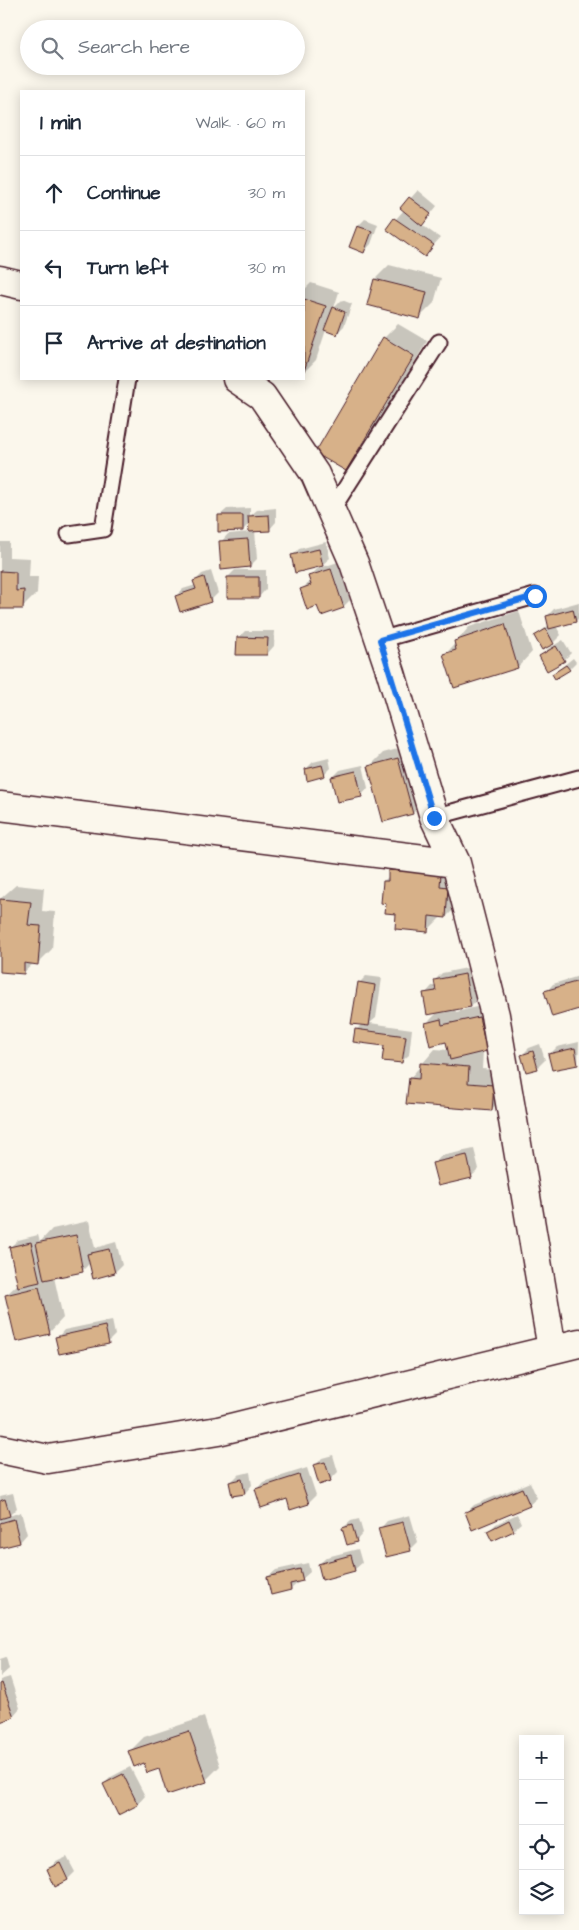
<!DOCTYPE html>
<meta charset="utf-8">
<style>
:root{--surface:#fff;--page:#f6f6f7;--text:#1f2937;--muted:#747a83;--line:#e0e1e3}
body{margin:0;font-family:"Architects Daughter",sans-serif;background:var(--page);color:var(--text)}
.controls{position:absolute;right:15px;bottom:15px;display:grid;overflow:hidden;border-radius:0px;box-shadow:0 2px 12px #0003}
.controls button{width:45px;height:45px;display:grid;place-items:center;padding:0;border:0;border-bottom:1px solid var(--line);background:var(--surface);color:var(--text);font:25px sans-serif}
.stop{position:absolute;width:15px;height:15px;margin:-11px;border:4px solid #1a73e8;border-radius:50%;background:#fff}
.stop.end{background:#1a73e8;border-color:#fff;box-shadow:0 1px 5px #0008}
.list{margin:0;padding:0;list-style:none}
h2{display:flex;justify-content:space-between;align-items:center;height:65px;margin:0;padding:0 20px;font-size:21px}
h2 small{font-size:16px;font-weight:400;color:var(--muted)}
.list li{display:grid;grid-template-columns:32px 1fr auto;gap:15px;align-items:center;box-sizing:border-box;height:75px;padding:0 20px;border-top:1px solid var(--line)}
.list b{display:block;font-size:19px;white-space:nowrap}
.list em{font-size:16px;font-style:normal;color:var(--muted)}
.icon{flex:none;width:28px;height:28px;fill:none;stroke:currentColor;stroke-width:2;stroke-linecap:round;stroke-linejoin:round}
.map{position:relative;flex:none;width:579px;height:1930px;overflow:hidden}
.search{position:absolute;background:var(--surface);box-shadow:0 2px 12px #0003;left:20px;top:20px;width:285px;height:55px;display:flex;align-items:center;gap:12px;box-sizing:border-box;padding:0 18px;border-radius:28px;color:var(--muted);font-size:19px}
.panel{position:absolute;background:var(--surface);box-shadow:0 2px 12px #0003;left:20px;top:90px;width:285px;height:290px;border-radius:0px}
.map>svg:first-child{display:block}
.shadow{fill:#0003}
.building{fill:#d7b189;stroke:#4a1f2b}
.lines{fill:none;stroke-linecap:round;stroke-linejoin:round}
.service-casing{stroke:#4a1f2b;stroke-width:19}
.minor-casing{stroke:#4a1f2b;stroke-width:31}
.service{stroke:#fbf7ec;stroke-width:15}
.minor{stroke:#fbf7ec;stroke-width:28}
.route{stroke:#1a73e8;stroke-width:6}
</style>
<div class="map">
<svg width="579" height="1930" viewBox="0 0 579 1930">
<rect width="100%" height="100%" fill="#fbf7ec"/>
<filter id="ink" filterUnits="userSpaceOnUse"><feTurbulence type="fractalNoise" baseFrequency=".02" numOctaves="2"/><feDisplacementMap in="SourceGraphic" scale="10" xChannelSelector="R" yChannelSelector="G"/><feConvolveMatrix kernelMatrix="1 2 1 2 8 2 1 2 1" color-interpolation-filters="sRGB"/></filter>
<g filter="url(#ink)">
<path class="shadow" d="M418,190L437,206L422,225L440,238L425,255L388,228L404,210L402,208Z
M365,219L378,224L371,244L364,252L358,226Z
M389,265L441,278L434,303L420,317L369,304L375,279Z
M311,283L339,292L334,308L342,300L352,304L344,326L337,333L326,330L316,360L304,372V290Z
M398,324L427,341L360,455L346,469L384,338Z
M250,508V516L257,510L276,508V522L269,530H255L257,559L250,566L221,542L228,534L250,532V523L243,530L219,516L227,509Z
M0,542H9V557L30,558L29,577H38L37,593L23,607L0,608Z
M326,542L330,558L322,565L292,556L299,549Z
M338,562L350,600L343,607L318,604L302,589L311,581L310,577L317,569Z
M235,570H266V589L259,597L228,577Z
M211,571L218,593L211,600L181,610L176,596L183,589L196,585L195,581L202,574Z
M579,602V618L576,621L556,626L561,635L553,643L535,636L549,625L547,616L554,609Z
M519,611L532,652L518,667L445,655L469,627Z
M245,631H275L274,646L267,654L238,638Z
M563,640L571,653L564,660L541,656L548,649Z
M573,658L576,662L569,669L553,674Z
M412,745L427,799L413,813L384,821L369,767L383,753Z
M329,758L331,768L324,775L306,769L313,762Z
M363,765L368,788L361,796L333,777L340,770Z
M403,856L455,861L460,903L446,917L442,916L427,931L398,913L387,903L384,881L389,876V870Z
M16,885L44,888L42,911L55,912L52,949L38,963H34L23,973L0,971V899Z
M472,967L478,998L471,1006L455,1009L456,1012L493,1003L501,1036L486,1050L483,1051L482,1069L507,1071L505,1095L491,1110L410,1078L435,1049L449,1050L447,1041L426,1024L438,1012L425,994L432,986H436L435,980L442,973Z
M366,976L382,978L376,1018L370,1023L412,1029L409,1055L401,1062L386,1045L356,1030L362,1024L359,983Z
M579,976V1008L546,992L553,984Z
M579,1042L578,1064L550,1054L557,1047Z
M540,1044L545,1060L537,1068L522,1055L529,1048Z
M474,1149L479,1169L472,1176L439,1185L434,1164L441,1156Z
M89,1221L95,1248L116,1242L122,1265L115,1272L90,1263L83,1270L54,1277L63,1318L49,1333L6,1295L19,1283L10,1247L18,1240L38,1235L40,1242L52,1229Z
M112,1320L115,1335L108,1342L57,1338L64,1330Z
M333,1455L338,1472L330,1480L315,1466L322,1458Z
M307,1468L316,1495L308,1503L256,1490L263,1482Z
M250,1472L252,1485L245,1493L231,1482L238,1475Z
M530,1482L537,1498L529,1505L466,1513L474,1505Z
M13,1493L17,1508L9,1516L21,1512L27,1534L20,1542L0,1547V1496Z
M517,1514L521,1523L513,1530L489,1531L496,1524Z
M410,1515L418,1542L410,1550L380,1529L387,1521Z
M359,1519L363,1533L356,1541L343,1528L351,1521Z
M358,1549L362,1563L354,1570L319,1564L327,1557Z
M308,1563L310,1572L291,1589L268,1577L276,1570Z
M6,1657L9,1669L0,1677V1659Z
M10,1677L20,1708L13,1716L0,1720V1680Z
M204,1717L220,1766L206,1780L160,1767L145,1762L130,1751L144,1737Z
M130,1767L145,1796L138,1804L118,1813L104,1784L111,1777Z
M67,1857L75,1872L68,1879L56,1885L48,1869L56,1862Z"/>
<path class="building" d="M409,197L431,214L422,226L400,208Z
M394,218L434,245L425,257L386,229Z
M357,226L372,231L364,253L349,247Z
M374,279L427,292L420,319L367,305Z
M304,299L326,306L304,371Z
M333,307L345,312L337,335L324,330Z
M383,337L414,356L346,471L315,453Z
M218,515H243V531L218,532Z
M269,515L270,531L249,532L248,516Z
M248,539L250,567L221,570L219,541Z
M319,549L323,566L295,573L291,555Z
M331,569L344,608L321,616L317,606L307,610L300,589L311,585L308,576Z
M0,571L16,572V591L24,590L23,609H0Z
M204,577L211,602L180,612L175,596L196,589L193,581Z
M227,577H259V598H227Z
M573,609L576,622L549,629L546,616Z
M505,624L518,668L454,688L443,654L456,650L454,641Z
M546,629L554,644L542,650L534,636Z
M237,637L268,638L267,655H236Z
M556,646L565,661L547,671L539,656Z
M566,665L570,670L555,679L552,674Z
M398,758L413,814L383,822L368,766Z
M322,765L325,776L307,781L305,769Z
M356,771L362,797L337,802L331,777Z
M388,870L441,874L440,886L448,887L446,918L429,916L428,932L395,929L396,914L385,913L386,904L381,903L383,881H388Z
M0,899L31,902L28,925L41,926L38,965L24,963V974L0,972Z
M465,974L471,1007L427,1015L423,993L436,991L434,980Z
M579,981V1009L552,1017L544,991Z
M358,982L375,985L369,1026L351,1024Z
M479,1017L487,1051L450,1060L446,1042L430,1046L425,1023L441,1019L442,1025Z
M355,1029L406,1036L402,1063L382,1061L384,1046L353,1042Z
M575,1048L578,1065L552,1070L548,1054Z
M533,1051L538,1069L526,1072L521,1055Z
M420,1063L469,1067L468,1083L494,1085L492,1111L406,1104L409,1078L419,1079Z
M467,1155L472,1178L438,1186L432,1163Z
M76,1235L83,1272L44,1280L36,1243Z
M31,1242L40,1282L18,1287L9,1247Z
M109,1249L115,1273L93,1279L87,1254Z
M39,1287L50,1334L16,1342L5,1295Z
M105,1326L109,1344L59,1354L55,1337Z
M325,1462L331,1481L319,1485L313,1465Z
M299,1475L309,1504L290,1510L287,1499L261,1508L255,1489Z
M242,1479L245,1494L232,1496L229,1482Z
M522,1488L530,1506L472,1530L465,1512Z
M5,1499L10,1516L0,1519V1501Z
M14,1519L20,1543L0,1548V1523Z
M509,1520L514,1531L492,1541L487,1531Z
M403,1522L411,1551L386,1557L378,1528Z
M352,1525L357,1542L347,1545L342,1528Z
M351,1555L355,1571L322,1580L318,1564Z
M300,1569L303,1581L290,1584L291,1590L271,1595L267,1577Z
M2,1683L14,1717L0,1722V1684Z
M189,1731L207,1782L167,1795L159,1769L147,1773L144,1763L134,1767L128,1751Z
M123,1774L138,1805L118,1815L103,1784Z
M60,1863L68,1880L55,1887L47,1869Z"/>
<g class="lines">
<defs>
<path id="service" d="M331,511L439,342
M69,534L103,529L127,379
M380,640L535,596
M434,817L579,778"/>
<path id="minor" d="M0,280L21,285
M237,379L262,396L315,474L354,563L391,673L434,817L456,863L495,1015L552,1349
M0,806L456,863
M0,1449L48,1459L218,1431L579,1343"/>
</defs>
<use href="#service" class="service-casing"/>
<use href="#minor" class="minor-casing"/>
<use href="#service" class="service"/>
<use href="#minor" class="minor"/>
</g>
</g>
<g class="lines" filter="url(#ink)">
<path class="route" d="M434,818L380,640L535,596"/>
</g>
</svg>
<div class="controls">
<button>+</button>
<button>−</button>
<button><svg class="icon" aria-label="locate" viewBox="0 0 24 24"><circle cx="12" cy="12" r="6"/><path d="M12 2v4M12 18v4M2 12h4M18 12h4"/></svg></button>
<button><svg class="icon" aria-label="layers" viewBox="0 0 24 24"><path d="M12 4l9 5-9 5-9-5zM3 14l9 5 9-5"/></svg></button>
</div>
<div class="stop" style="left:535px;top:596px"></div>
<div class="stop end" style="left:434px;top:818px"></div>
<div class="search"><svg class="icon" aria-label="search" viewBox="0 0 24 24"><circle cx="10" cy="10" r="6"/><path d="M15 15l6 6"/></svg>Search here</div>
<section class="panel">
<h2>1 min<small>Walk · 60 m</small></h2>
<ul class="list">
<li><svg class="icon" aria-label="ahead" viewBox="0 0 24 24"><path d="M12 20V5M6 11l6-6 6 6"/></svg><div><b>Continue</b></div><em>30 m</em></li>
<li><svg class="icon" aria-label="left" viewBox="0 0 24 24"><path d="M17 20v-9H6M10 6l-5 5 5 5"/></svg><div><b>Turn left</b></div><em>30 m</em></li>
<li><svg class="icon" aria-label="arrive" viewBox="0 0 24 24"><path d="M6 21V4h12l-3 4 3 4H6"/></svg><div><b>Arrive at destination</b></div></li>
</ul>
</section>
</div>
